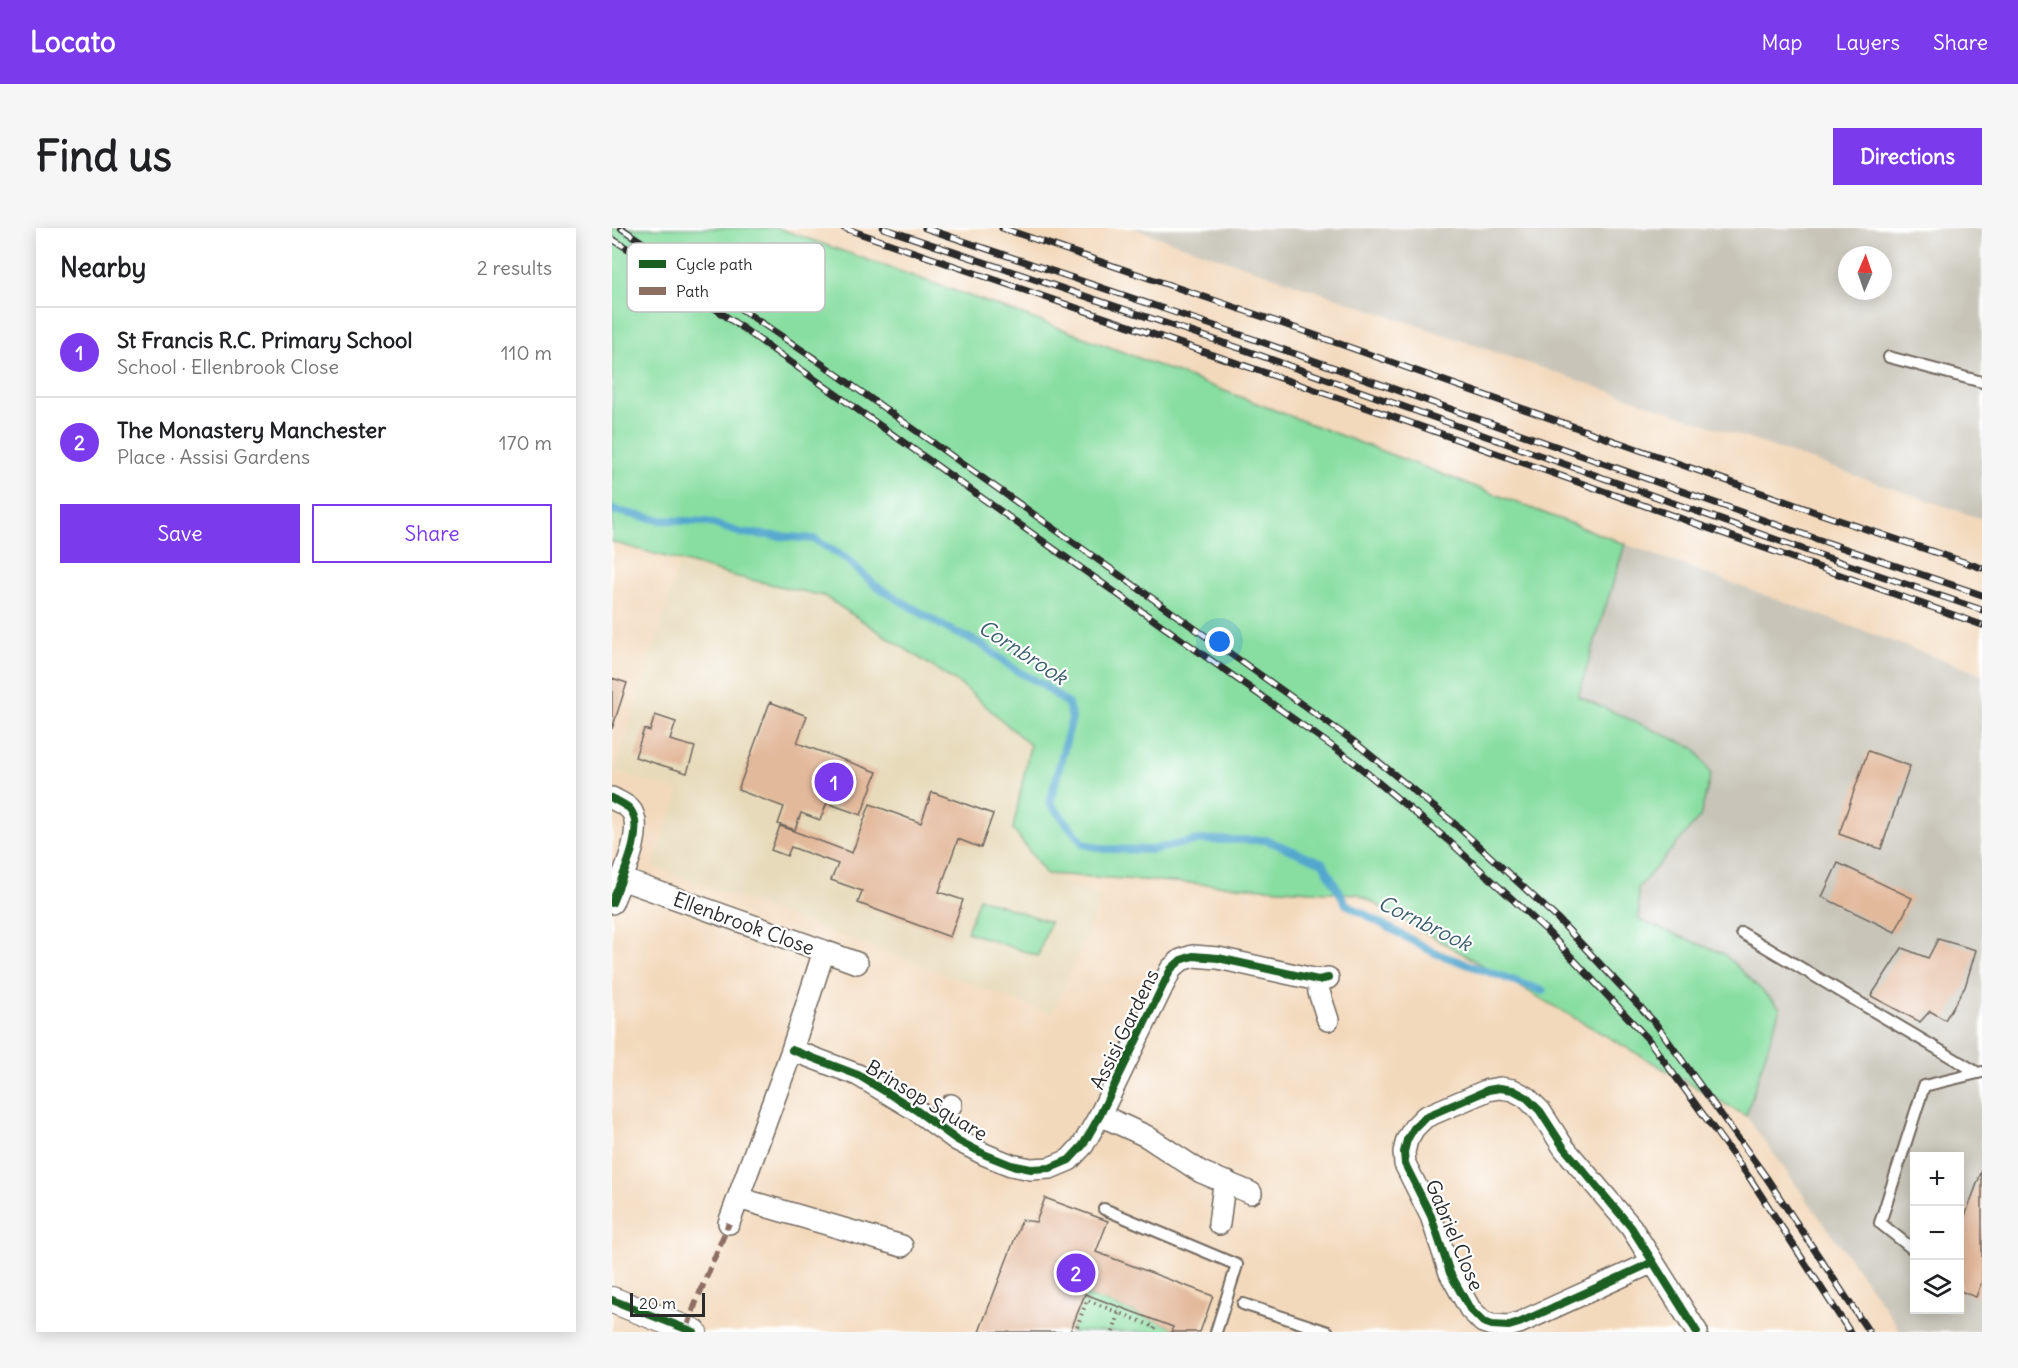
<!DOCTYPE html>
<meta charset="utf-8">
<style>
:root{--surface:#fff;--page:#f6f6f6;--text:#202124;--muted:#757577;--line:#e0e0e0;--accent:#7c3aed}
body{margin:0;font-family:Delius,sans-serif;background:var(--page);color:var(--text)}
.controls{position:absolute;right:18px;bottom:18px;display:grid;overflow:hidden;border-radius:0px;box-shadow:0 3px 15px #0003}
.controls button{width:54px;height:54px;display:grid;place-items:center;padding:0;border:0;border-bottom:2px solid var(--line);background:var(--surface);color:var(--text);font:30px sans-serif}
.compass{position:absolute;left:1226px;top:18px;width:54px;height:54px;border-radius:50%;background:var(--surface);box-shadow:0 3px 15px #0003;rotate:2deg}
.scale{position:absolute;left:18px;bottom:15px;width:75px;box-sizing:border-box;padding-left:6px;border:3px solid #2b2b2b;border-top:0;font-size:16px;line-height:21px;white-space:nowrap;color:#2b2b2b;-webkit-text-stroke:4px #fff;paint-order:stroke}
.you{position:absolute;left:608px;top:414px;width:21px;height:21px;margin:-15px;border:4px solid #fff;border-radius:50%;background:#1a73e8;box-shadow:0 0 0 9px #1a73e833}
.badge{display:grid;place-items:center;width:39px;height:39px;border-radius:50%;background:var(--accent);color:#fff;font-size:20px;font-weight:700}
.pin{position:absolute;translate:-50% -50%;border:3px solid #fff;box-shadow:0 2px 6px #0006}
.list{margin:0;padding:0;list-style:none}
h2{display:flex;justify-content:space-between;align-items:center;height:78px;margin:0;padding:0 24px;font-size:26px}
h2 small{font-size:20px;font-weight:400;color:var(--muted)}
.list li{display:grid;grid-template-columns:39px 1fr auto;gap:18px;align-items:center;box-sizing:border-box;height:90px;padding:0 24px;border-top:2px solid var(--line)}
.list b{display:block;font-size:22px;white-space:nowrap}
.list p{margin:0;font-size:20px;white-space:nowrap;color:var(--muted)}
.list em{font-size:20px;font-style:normal;color:var(--muted)}
.actions{display:flex;gap:12px;padding:18px 24px}
.actions a{flex:1;padding:14px 0;border:2px solid var(--accent);border-radius:0px;text-align:center;font-size:21px;color:var(--accent)}
.actions .main{background:var(--accent);color:#fff}
.icon{flex:none;width:33px;height:33px;fill:none;stroke:currentColor;stroke-width:2;stroke-linecap:round;stroke-linejoin:round}
.map{position:relative;flex:none;width:1370px;height:1104px;overflow:hidden;border-radius:0px}
header{display:flex;align-items:center;gap:36px;box-sizing:border-box;height:84px;padding:0 30px;background:var(--accent);color:#fff}
header strong{font-size:28px}
nav{display:flex;gap:33px;margin-inline-start:auto;font-size:21px}
.intro{display:flex;align-items:center;justify-content:space-between;box-sizing:border-box;height:144px;padding:0 36px}
h1{margin:0;font-size:42px}
.button{padding:15px 27px;border-radius:0px;background:var(--accent);color:#fff;font-size:21px;font-weight:700}
main{display:flex;gap:36px;padding:0 36px}
aside{flex:1;background:var(--surface);border-radius:0px;box-shadow:0 3px 15px #0003}
.map>svg:first-child{display:block}
.built{fill:#e7daba}
.industrial{fill:#c8c4b8;fill-rule:evenodd}
.green{fill:#88dea1;stroke:#5a8466;stroke-width:1.5}
.lines{fill:none;stroke-linecap:round;stroke-linejoin:round}
.stream{stroke:#52a7ce;stroke-width:8}
.building{fill:#e3b99c}
.service-casing{stroke:#71685e;stroke-width:14}
.minor-casing{stroke:#71685e;stroke-width:24}
.tertiary-casing{stroke:#71685e;stroke-width:28}
.path{stroke:#71685e;stroke-width:4;stroke-dasharray:1.5 4.5;stroke-linecap:butt}
.service{stroke:#fff;stroke-width:10}
.minor{stroke:#fff;stroke-width:21}
.tertiary{stroke:#fff;stroke-width:26}
.rail-casing{stroke:#2b2b2b;stroke-width:7}
.rail{stroke:#fff;stroke-width:4.5;stroke-dasharray:14;stroke-linecap:butt}
.quiet{stroke:#8d6e63;stroke-width:6;stroke-dasharray:12 6;stroke-linecap:butt}
.cycleway-casing{stroke:#fff;stroke-width:11}
.cycleway{stroke:#1b5e20;stroke-width:8}
.labels{text-anchor:middle;dominant-baseline:central;stroke-width:4.5;stroke-linejoin:round;paint-order:stroke}
.street-label{font-size:20px;fill:#2b2b2b;stroke:#fff}
.water-label{font-size:21px;font-style:italic;fill:#3b5d6c;stroke:#fff}
.key{fill:#fff;stroke:#bfbfbf;stroke-width:1.5}
.key-label{font-size:16px;fill:#2b2b2b}
</style>
<header>
<strong>Locato</strong>
<nav><a>Map</a><a>Layers</a><a>Share</a></nav>
</header>
<div class="intro"><h1>Find us</h1><a class="button">Directions</a></div>
<main>
<aside>
<h2>Nearby<small>2 results</small></h2>
<ul class="list">
<li><span class="badge">1</span><div><b>St Francis R.C. Primary School</b><p>School · Ellenbrook Close</p></div><em>110 m</em></li>
<li><span class="badge">2</span><div><b>The Monastery Manchester</b><p>Place · Assisi Gardens</p></div><em>170 m</em></li>
</ul>
<div class="actions"><a class="main">Save</a><a>Share</a></div>
</aside>
<div class="map">
<svg width="1370" height="1104" viewBox="0 0 1370 1104">
<rect width="100%" height="100%" fill="#fff"/>
<filter id="ink" filterUnits="userSpaceOnUse"><feTurbulence type="fractalNoise" baseFrequency=".0167" numOctaves="2"/><feDisplacementMap in="SourceGraphic" scale="12" xChannelSelector="R" yChannelSelector="G"/><feConvolveMatrix kernelMatrix="1 2 1 2 8 2 1 2 1" color-interpolation-filters="sRGB"/></filter>
<filter id="wash" filterUnits="userSpaceOnUse"><feTurbulence type="fractalNoise" baseFrequency=".008" numOctaves="4" result="noise"/><feDisplacementMap in="SourceGraphic" scale="24" xChannelSelector="R" yChannelSelector="G"/><feGaussianBlur stdDeviation="1.35" result="paint"/><feColorMatrix in="noise" values="0 0 0 0 0 0 0 0 0 0 0 0 0 0 0 0 0 1.4 0 .05"/><feComposite in="paint" operator="in"/></filter>
<g filter="url(#wash)">
<rect width="100%" height="100%" fill="#f3d9bc"/>
<path class="built" d="M67,336L212,368L352,459L418,517L401,602L434,646L491,669L440,786L40,638L67,564L3,543Z"/>
<path class="industrial" d="M520,0H1370V291L1088,194ZM1235,27H1271V63H1235Z
M1013,316L1370,446V1104H1288L1275,1082L1134,888L1168,780L1112,726L1027,693L1026,660L1088,589L966,468ZM1302,928H1348V1082H1302Z"/>
<path class="green" d="M0,0H166L453,102L1013,316L966,468L1084,521L1099,546L1088,589L1026,660L1027,692L1112,726L1168,780L1134,888L746,666L434,646L401,601L418,517L352,459L212,368L126,349L0,314Z
M367,670L438,694L426,728L355,704Z
M473,1066L561,1099L559,1104H458Z"/>
<g class="lines">
<path class="stream" d="M0,282L47,292L95,294L129,305L202,311L236,332L264,358L336,401L369,416L405,443L430,456L456,476L460,490L438,575L472,616L492,621L539,622L587,612H654L711,635L734,676L823,725L931,763"/>
</g>
<g id="blocks">
<path class="building" d="M0,450L15,455L0,501Z
M158,474L195,488L185,515L265,544L249,587L215,575L208,592L189,585L183,602L166,596L172,579L126,562Z
M43,487L64,494L58,512L83,519L75,545L23,529L32,501L38,503Z
M1256,523L1298,538L1269,621L1227,606Z
M320,564L381,586L369,620L346,611L327,664L351,672L338,709L246,675L250,663L219,652L226,636L179,619L175,628L159,622L168,598L240,625L258,576L309,595Z
M1226,635L1300,670L1283,704L1210,669Z
M1326,711L1364,722L1353,759L1333,792L1318,783L1308,794L1259,768L1290,720L1316,730Z
M1370,942V1053L1364,1069L1348,1063V1002Z
M433,970L496,993L484,1024L601,1068L588,1104H559L561,1099L473,1066L458,1104H367L410,992L424,994Z"/>
</g>
</g>
<g filter="url(#ink)">
<use href="#blocks" fill-opacity="0" stroke="#71685e" stroke-width="1.5"/>
<g class="lines">
<defs>
<path id="service" d="M1277,129L1370,154
M1130,705L1366,845
M492,981L625,1037L604,1104
M1302,1022L1268,995L1312,858L1370,844
M631,1076L716,1104"/>
<path id="minor" d="M0,570C5,573 12,576 17,580C36,599 8,653 0,675
M9,651L212,723L180,822L117,995
M212,723L245,735
M706,752L707,764L716,792
M180,822L246,847L304,882L345,912L374,927L399,937L419,941L438,940L457,932L471,917L488,887L559,741L569,732L581,728L606,730L706,752L716,750
M488,887L534,908L589,944L639,965
M324,897L339,877
M126,970L290,1018
M607,996L611,964L615,954
M1041,1034L907,1095L897,1098L880,1097L871,1094L858,1081L838,1045L819,988L793,936L792,924L795,912L802,900L813,889L876,862L888,860L901,862L914,869L928,883L952,920L1019,999L1085,1104"/>
<path id="tertiary" d="M0,1072L82,1104"/>
</defs>
<use href="#service" class="service-casing"/>
<use href="#minor" class="minor-casing"/>
<use href="#tertiary" class="tertiary-casing"/>
<path class="path" d="M463,1104L475,1072L543,1099L541,1104
M501,1104L507,1085"/>
<use href="#service" class="service"/>
<use href="#minor" class="minor"/>
<use href="#tertiary" class="tertiary"/>
<defs>
<path id="rail" d="M9,0L203,131L740,512L844,597L946,691L1044,796L1154,949L1257,1104
M232,0L779,188L1370,397
M271,0L630,121L1196,323L1370,382
M313,0L647,113L1202,310L1370,367
M390,0L663,93L1209,286L1370,340
M0,11L36,33L738,531L838,614L934,702L1036,811L1139,952L1238,1104"/>
</defs>
<use href="#rail" class="rail-casing"/>
<use href="#rail" class="rail"/>
<path class="quiet" d="M75,1101L84,1074L117,995"/>
<defs>
<path id="cycleway" d="M0,570C5,573 12,576 17,580C36,599 8,653 0,675
M180,822L246,847L304,882L345,912L374,927L399,937L419,941L438,940L457,932L471,917L488,887L559,741L569,732L581,728L606,730L706,752L716,750
M1041,1034L907,1095L897,1098L880,1097L871,1094L858,1081L838,1045L819,988L793,936L792,924L795,912L802,900L813,889L876,862L888,860L901,862L914,869L928,883L952,920L1019,999L1085,1104
M0,1072L82,1104"/>
</defs>
<use href="#cycleway" class="cycleway-casing"/>
<use href="#cycleway" class="cycleway"/>
</g>
</g>
<g class="labels">
<g class="street-label">
<text transform="translate(132 695) rotate(20)">Ellenbrook Close</text>
<text transform="translate(512 801) rotate(-64)">Assisi Gardens</text>
<text transform="translate(315 872) rotate(31)">Brinsop Square</text>
<text transform="translate(843 1007) rotate(67)">Gabriel Close</text>
</g>
<g class="water-label">
<text transform="translate(411 424) rotate(33)">Cornbrook</text>
<text transform="translate(813 695) rotate(26)">Cornbrook</text>
</g>
</g>
<rect x="15" y="15" width="198" height="69" rx="9" class="key"/>
<rect x="27" y="32" width="27" height="8" fill="#1b5e20"/>
<rect x="27" y="59" width="27" height="8" fill="#8d6e63"/>
<g class="key-label">
<text x="64" y="42">Cycle path</text>
<text x="64" y="69">Path</text>
</g>
</svg>
<div class="controls">
<button>+</button>
<button>−</button>
<button><svg class="icon" aria-label="layers" viewBox="0 0 24 24"><path d="M12 4l9 5-9 5-9-5zM3 14l9 5 9-5"/></svg></button>
</div>
<svg class="compass" viewBox="-18 -18 36 36"><path d="M0-13l5 13h-10z" fill="#e53935"/><path d="M0 13l5-13h-10z" fill="#757577"/></svg>
<div class="scale">20 m</div>
<div class="you"></div>
<div class="pin badge" style="left:222px;top:554px">1</div>
<div class="pin badge" style="left:464px;top:1045px">2</div>
</div>
</main>
